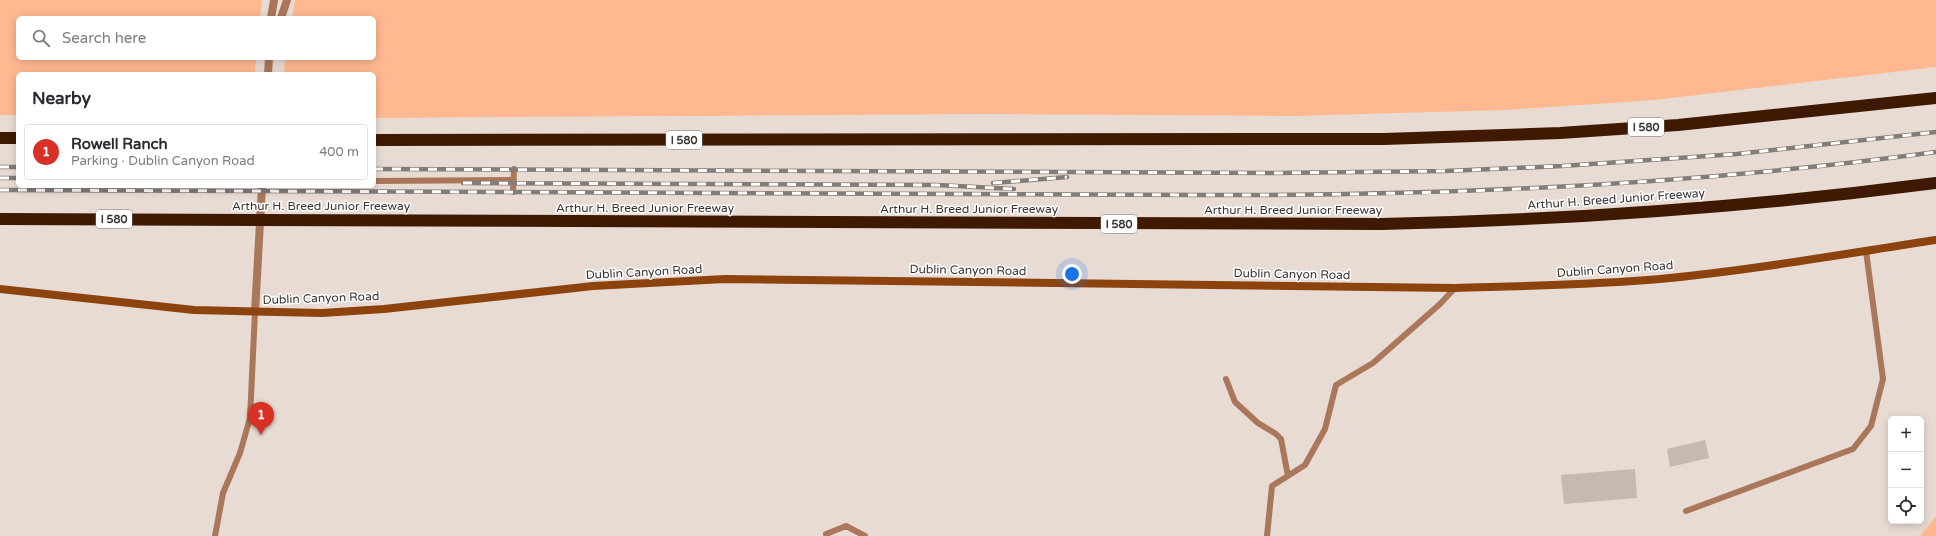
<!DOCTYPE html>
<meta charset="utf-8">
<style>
:root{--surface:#fff;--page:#f7f7f7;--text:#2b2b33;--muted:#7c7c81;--line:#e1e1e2;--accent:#d93025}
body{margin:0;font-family:"Varela Round",sans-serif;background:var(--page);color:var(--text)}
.controls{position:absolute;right:12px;bottom:12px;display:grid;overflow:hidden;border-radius:6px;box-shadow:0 2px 10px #0003}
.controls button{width:36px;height:36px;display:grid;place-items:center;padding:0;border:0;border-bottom:1px solid var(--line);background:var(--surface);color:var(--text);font:20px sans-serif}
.you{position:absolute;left:1072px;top:274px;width:14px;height:14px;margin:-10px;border:3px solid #fff;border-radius:50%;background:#1a73e8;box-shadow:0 0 0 6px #1a73e833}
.badge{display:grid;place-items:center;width:26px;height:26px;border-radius:50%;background:var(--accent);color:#fff;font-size:13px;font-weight:700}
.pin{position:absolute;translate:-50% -33px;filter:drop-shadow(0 1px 2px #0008)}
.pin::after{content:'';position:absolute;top:21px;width:14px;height:12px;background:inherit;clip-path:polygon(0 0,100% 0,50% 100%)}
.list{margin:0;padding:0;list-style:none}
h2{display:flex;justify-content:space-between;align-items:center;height:52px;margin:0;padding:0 16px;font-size:17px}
h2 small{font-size:13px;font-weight:400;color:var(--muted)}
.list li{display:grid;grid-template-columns:26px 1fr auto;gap:12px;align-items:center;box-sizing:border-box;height:56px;margin:0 8px 8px;padding:0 8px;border:1px solid var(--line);border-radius:6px}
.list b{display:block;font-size:15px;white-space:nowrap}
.list p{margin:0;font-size:13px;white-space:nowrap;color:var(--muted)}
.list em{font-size:13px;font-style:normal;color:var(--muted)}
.icon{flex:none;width:22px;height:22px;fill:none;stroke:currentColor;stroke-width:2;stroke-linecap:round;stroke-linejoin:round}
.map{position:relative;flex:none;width:1936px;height:536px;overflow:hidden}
.search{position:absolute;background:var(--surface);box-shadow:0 2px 10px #0003;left:16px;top:16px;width:360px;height:44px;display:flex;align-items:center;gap:10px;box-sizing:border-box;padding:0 14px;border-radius:6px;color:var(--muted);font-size:15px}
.panel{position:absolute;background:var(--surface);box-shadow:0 2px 10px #0003;left:16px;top:72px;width:360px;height:116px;border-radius:6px}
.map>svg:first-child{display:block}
.green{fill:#ffb890}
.building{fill:#c5b9b2}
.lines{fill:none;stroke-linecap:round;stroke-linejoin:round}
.lane{stroke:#aa775a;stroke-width:6}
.street{stroke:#aa775a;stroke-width:8}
.secondary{stroke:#8c430e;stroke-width:8}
.highway{stroke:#3f1901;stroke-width:12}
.rail-casing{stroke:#857c78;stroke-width:4.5}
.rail{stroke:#fff;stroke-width:3;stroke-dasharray:9;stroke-linecap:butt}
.labels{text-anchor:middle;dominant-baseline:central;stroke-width:3;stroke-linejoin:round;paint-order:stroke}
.shield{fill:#fff;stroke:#747170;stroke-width:1}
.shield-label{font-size:11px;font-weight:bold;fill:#393432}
.street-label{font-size:12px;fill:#393432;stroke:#fff}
</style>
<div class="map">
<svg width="1936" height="536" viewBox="0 0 1936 536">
<rect width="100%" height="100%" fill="#e8dbd4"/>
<path class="green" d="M0,0H262L260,18H18V58H256L255,74H18V115H0Z
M295,0H1936V67L1654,100L1505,110L1293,116L985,114L374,118V74H284L285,58H374V18H292Z
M1936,516V536H1920Z"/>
<path class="building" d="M1705,440L1709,458L1670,467L1667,449Z
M1635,469L1637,498L1564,504L1561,475Z"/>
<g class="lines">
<path class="lane" d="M374,181L514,180
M513,192L514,169
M1226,379L1235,402L1258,423L1276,434L1281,439L1288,476
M1686,511L1853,449L1871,426L1883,379L1866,251
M215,536L223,493L240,453L250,418L255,312
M827,536L826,534L846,526L865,536
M1267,536L1272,486L1305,465L1325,429L1336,385L1373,363L1440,304L1455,288"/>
<path class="street" d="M271,18L274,0
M281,18L287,0
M268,74L269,58
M255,312L262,186"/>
<path class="secondary" d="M0,289L194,310L322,313L384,309L593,286L725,279L1455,288C1523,286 1592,285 1660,279C1753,270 1844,254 1936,240"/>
<path class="highway" d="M0,138H18
M374,140L1384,139L1560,133L1678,125L1936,98
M0,219L1381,224C1566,220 1752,207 1936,183"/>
<defs>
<path id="rail" d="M0,167H18
M374,169L1273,173L1446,171L1562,166L1737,154L1936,132
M0,178H18
M463,183L937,185L1014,189
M993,183L1067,177
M0,190L1203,195C1448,196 1693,185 1936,152"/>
</defs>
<use href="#rail" class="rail-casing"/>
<use href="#rail" class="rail"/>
</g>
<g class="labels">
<g class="shield">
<rect x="1628" y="118" width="36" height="18" rx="3"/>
<rect x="666" y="131" width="36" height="18" rx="3"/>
<rect x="96" y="210" width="36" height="18" rx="3"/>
<rect x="1101" y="215" width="36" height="18" rx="3"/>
</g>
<g class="shield-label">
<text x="1646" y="127">I 580</text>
<text x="684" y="140">I 580</text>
<text x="114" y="219">I 580</text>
<text x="1119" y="224">I 580</text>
</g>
<g class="street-label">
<text transform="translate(1616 199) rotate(-4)">Arthur H. Breed Junior Freeway</text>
<text x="321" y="206">Arthur H. Breed Junior Freeway</text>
<text x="645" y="208">Arthur H. Breed Junior Freeway</text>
<text x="969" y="209">Arthur H. Breed Junior Freeway</text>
<text x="1293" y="210">Arthur H. Breed Junior Freeway</text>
<text transform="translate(1615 269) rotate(-4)">Dublin Canyon Road</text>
<text transform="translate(968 270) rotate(1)">Dublin Canyon Road</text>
<text transform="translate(644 272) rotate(-3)">Dublin Canyon Road</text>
<text transform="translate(1292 274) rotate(1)">Dublin Canyon Road</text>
<text transform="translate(321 298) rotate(-2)">Dublin Canyon Road</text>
</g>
</g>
</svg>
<div class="controls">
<button>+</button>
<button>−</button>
<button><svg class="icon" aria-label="locate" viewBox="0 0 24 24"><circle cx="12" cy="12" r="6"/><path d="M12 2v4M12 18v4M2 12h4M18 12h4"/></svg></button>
</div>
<div class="you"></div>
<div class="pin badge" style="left:261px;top:435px">1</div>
<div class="search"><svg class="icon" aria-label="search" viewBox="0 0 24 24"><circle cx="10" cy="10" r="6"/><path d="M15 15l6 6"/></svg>Search here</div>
<section class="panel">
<h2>Nearby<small></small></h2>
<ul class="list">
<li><span class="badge">1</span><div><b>Rowell Ranch</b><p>Parking · Dublin Canyon Road</p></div><em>400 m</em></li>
</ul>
</section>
</div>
